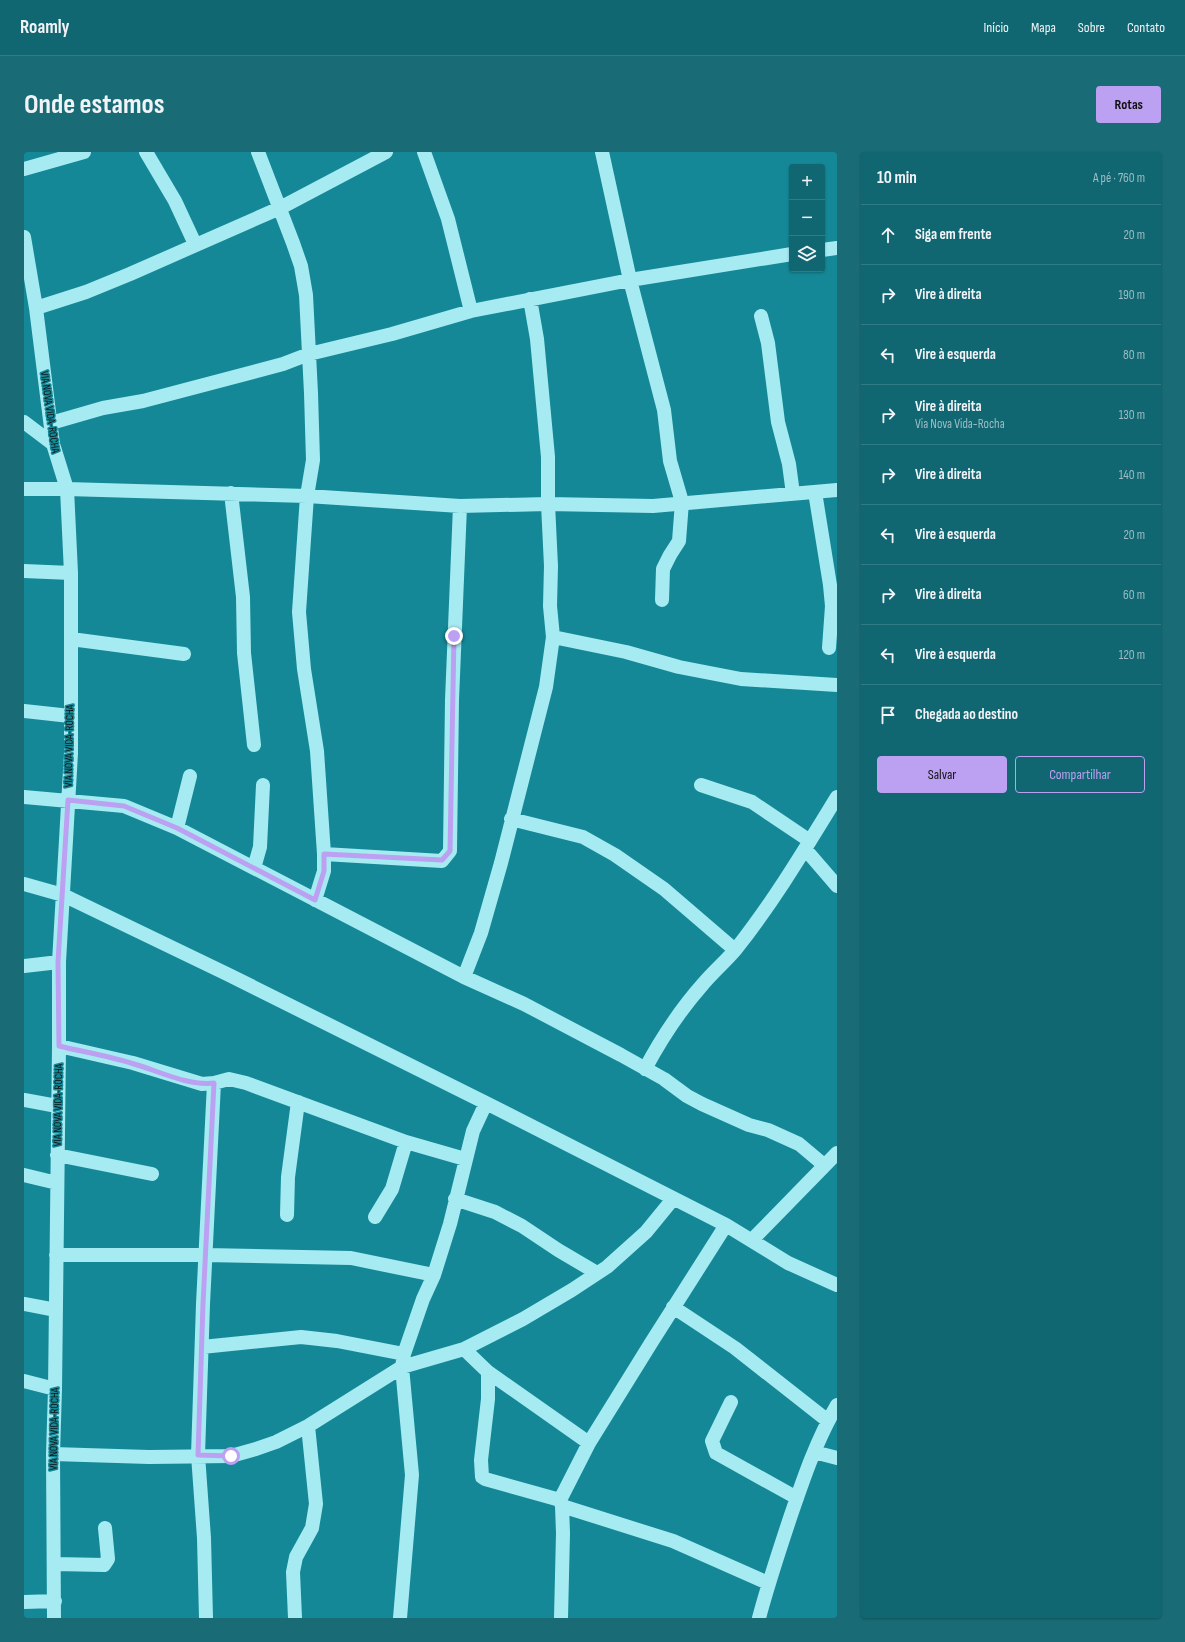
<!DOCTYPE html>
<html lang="pt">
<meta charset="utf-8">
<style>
:root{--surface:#106671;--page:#196c76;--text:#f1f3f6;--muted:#9cbdc3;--line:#307a84;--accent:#bca0f2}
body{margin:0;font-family:"Sofia Sans Condensed",sans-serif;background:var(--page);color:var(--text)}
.controls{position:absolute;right:12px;top:12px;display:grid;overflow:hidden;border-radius:4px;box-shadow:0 1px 3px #0004}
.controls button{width:36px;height:36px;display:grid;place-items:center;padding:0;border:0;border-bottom:1px solid var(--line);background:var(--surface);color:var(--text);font:20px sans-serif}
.stop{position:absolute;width:12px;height:12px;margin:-9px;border:3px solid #bca0f2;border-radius:50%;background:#fff}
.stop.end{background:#bca0f2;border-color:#fff;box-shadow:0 1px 4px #0008}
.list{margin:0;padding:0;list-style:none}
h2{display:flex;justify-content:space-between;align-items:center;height:52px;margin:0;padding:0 16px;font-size:17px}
h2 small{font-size:13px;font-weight:400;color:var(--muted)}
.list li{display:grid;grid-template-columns:26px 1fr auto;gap:12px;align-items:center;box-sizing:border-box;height:60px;padding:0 16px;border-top:1px solid var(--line)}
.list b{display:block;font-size:15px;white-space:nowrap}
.list p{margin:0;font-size:13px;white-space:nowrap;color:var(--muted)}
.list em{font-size:13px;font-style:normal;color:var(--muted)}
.actions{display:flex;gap:8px;padding:12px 16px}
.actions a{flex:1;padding:9px 0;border:1px solid var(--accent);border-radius:4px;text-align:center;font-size:14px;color:var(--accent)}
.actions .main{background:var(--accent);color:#111}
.icon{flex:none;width:22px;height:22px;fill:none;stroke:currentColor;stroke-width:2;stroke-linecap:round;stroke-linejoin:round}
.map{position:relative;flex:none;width:813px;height:1466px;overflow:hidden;border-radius:4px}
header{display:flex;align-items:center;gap:24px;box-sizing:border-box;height:56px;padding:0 20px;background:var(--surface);border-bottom:1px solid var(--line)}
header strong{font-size:19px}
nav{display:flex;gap:22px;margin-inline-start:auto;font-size:14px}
.intro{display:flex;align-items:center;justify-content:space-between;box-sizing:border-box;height:96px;padding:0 24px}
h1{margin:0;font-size:28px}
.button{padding:10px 18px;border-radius:4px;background:var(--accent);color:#111;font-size:14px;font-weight:700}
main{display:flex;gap:24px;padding:0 24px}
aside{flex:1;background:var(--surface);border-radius:4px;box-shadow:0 1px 3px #0004}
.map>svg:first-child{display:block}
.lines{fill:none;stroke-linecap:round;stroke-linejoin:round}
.minor{stroke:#a7ebf2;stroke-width:14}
.route{stroke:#bca0f2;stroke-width:5}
.labels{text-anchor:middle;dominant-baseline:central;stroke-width:3;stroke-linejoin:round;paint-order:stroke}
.street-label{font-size:11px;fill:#111;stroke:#158897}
</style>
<header>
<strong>Roamly</strong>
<nav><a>Início</a><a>Mapa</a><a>Sobre</a><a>Contato</a></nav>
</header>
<div class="intro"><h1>Onde estamos</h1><a class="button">Rotas</a></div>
<main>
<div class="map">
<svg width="813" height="1466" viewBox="0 0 813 1466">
<rect width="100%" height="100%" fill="#158897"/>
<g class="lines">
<path class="minor" d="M122,0L151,49L171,92
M234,0L269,91L277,114L282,143L287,241L289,308L283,344L275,460L280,517L293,599L300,702V719L291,748
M400,0L424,67L447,159
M578,0L606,128L640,258L646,309L658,350L655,389L646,403L639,417L638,448
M0,17L60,0
M0,85L12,156L29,292L43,337L47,421V601L35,810V894L31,1237L29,1302L30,1466
M798,98L813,96
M12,156L62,140L106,122L256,56L362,0
M737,164L744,191L754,270L765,312L769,342
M0,270L29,292
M27,271L79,256L119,249L259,212L285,202L368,182L447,159L606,128L768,102
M0,337H43L283,344L436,354L524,352L629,354L813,338
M791,340L806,433L808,454L805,496
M207,341L219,445L220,501L230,593
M0,419L47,421
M529,485L602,500L655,515L717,527L813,533
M47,487L160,502
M0,559L46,564
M677,633L728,650L786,689
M0,645L100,654L153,676L440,825L500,852L597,903L640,927L663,944L678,952L725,973L744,978L775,992L800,1013
M487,667L559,685L591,703L640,737L711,798
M153,676L166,624
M782,698L813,734
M300,702L418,709L426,699L428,548L436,354
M230,716L236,695L239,633
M0,732L39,743L203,822L462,951L702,1073L764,1111L813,1133
M0,814L35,810
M440,825L457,781L477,711L522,535L529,485L526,454L527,414L524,352V305L513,187L506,147
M35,894L109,911L178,932L190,931L205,927L222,931L382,990L441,1007
M621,917C637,887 656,858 679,832C689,820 702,809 712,797C750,749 781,697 813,645
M0,948L33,954
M33,1003L128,1022
M0,1023L33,1031
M431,1047L471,1060L498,1074L534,1098L573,1121
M263,1063L264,1025L274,950
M351,1065L368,1037L382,990
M728,1088L813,1001
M32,1103H182L327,1106L410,1123
M0,1152L32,1158
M649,1155L711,1196L804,1269
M178,1195L277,1185L313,1189L380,1202
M440,1197L464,1220L565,1291
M464,1220V1247L457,1308L458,1325L461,1327L536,1348
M0,1229L31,1237
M707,1250L688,1289L692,1301L773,1346
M790,1300L813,1306
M29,1302L125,1305L207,1304L232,1297L252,1290L284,1274L378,1215L440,1197L499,1167L548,1138L583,1115L622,1080L649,1047
M538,1354L649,1389L744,1431
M31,1412L80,1413L84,1407L81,1376
M0,1450L31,1449
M182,1466L180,1386L174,1303L179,1152L190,931
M271,1466L269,1420L272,1405L288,1376L292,1352L284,1274
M376,1466L388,1323L378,1215L380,1202L399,1147L410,1123L426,1072L449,979L462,951
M537,1466L539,1381L538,1354L536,1348L565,1291L627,1191L702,1073
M735,1466C744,1432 755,1399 766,1366C779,1328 792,1289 813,1253"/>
</g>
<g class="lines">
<path class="route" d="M207,1304L174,1303L179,1152L190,931C163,934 135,919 110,912C85,904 60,900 35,894L34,810L44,648L100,654L153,676L291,748L300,719V702L418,708L426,699L430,484"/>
</g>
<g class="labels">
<g class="street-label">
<text transform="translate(26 260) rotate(82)">VIA NOVA VIDA-ROCHA</text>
<text transform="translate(45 594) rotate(-89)">VIA NOVA VIDA-ROCHA</text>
<text transform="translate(34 953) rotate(-89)">VIA NOVA VIDA-ROCHA</text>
<text transform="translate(30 1277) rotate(-89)">VIA NOVA VIDA-ROCHA</text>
</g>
</g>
</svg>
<div class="controls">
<button>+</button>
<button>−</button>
<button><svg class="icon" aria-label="layers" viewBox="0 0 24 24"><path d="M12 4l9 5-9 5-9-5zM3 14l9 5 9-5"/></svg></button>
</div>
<div class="stop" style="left:207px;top:1304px"></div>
<div class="stop end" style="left:430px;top:484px"></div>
</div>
<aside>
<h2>10 min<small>A pé · 760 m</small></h2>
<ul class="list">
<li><svg class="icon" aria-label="ahead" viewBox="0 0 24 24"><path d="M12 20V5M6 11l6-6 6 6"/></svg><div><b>Siga em frente</b></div><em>20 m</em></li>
<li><svg class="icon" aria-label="right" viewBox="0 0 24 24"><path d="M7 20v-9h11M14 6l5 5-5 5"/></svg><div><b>Vire à direita</b></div><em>190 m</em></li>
<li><svg class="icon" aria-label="left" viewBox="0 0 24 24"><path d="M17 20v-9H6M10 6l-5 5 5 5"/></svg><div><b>Vire à esquerda</b></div><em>80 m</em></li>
<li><svg class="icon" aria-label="right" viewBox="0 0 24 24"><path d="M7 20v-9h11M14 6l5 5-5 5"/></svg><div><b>Vire à direita</b><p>Via Nova Vida-Rocha</p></div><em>130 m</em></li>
<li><svg class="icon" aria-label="right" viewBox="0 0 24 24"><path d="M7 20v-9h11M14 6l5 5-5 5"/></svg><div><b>Vire à direita</b></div><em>140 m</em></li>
<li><svg class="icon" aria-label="left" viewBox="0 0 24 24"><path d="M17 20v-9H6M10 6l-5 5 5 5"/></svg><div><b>Vire à esquerda</b></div><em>20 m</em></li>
<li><svg class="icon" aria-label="right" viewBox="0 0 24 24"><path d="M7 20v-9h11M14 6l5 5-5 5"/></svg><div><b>Vire à direita</b></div><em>60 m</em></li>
<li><svg class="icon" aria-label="left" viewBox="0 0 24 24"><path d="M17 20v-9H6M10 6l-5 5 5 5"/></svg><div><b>Vire à esquerda</b></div><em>120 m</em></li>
<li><svg class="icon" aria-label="arrive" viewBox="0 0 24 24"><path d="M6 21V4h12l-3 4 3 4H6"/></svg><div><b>Chegada ao destino</b></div></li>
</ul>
<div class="actions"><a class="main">Salvar</a><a>Compartilhar</a></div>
</aside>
</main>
